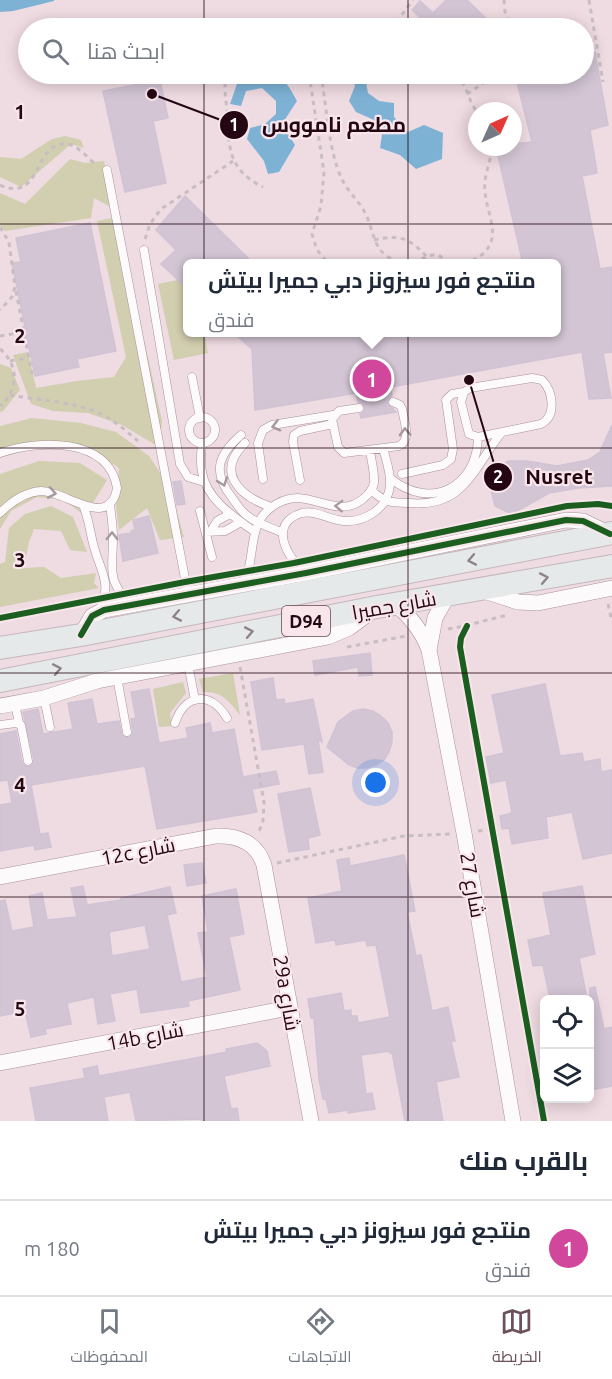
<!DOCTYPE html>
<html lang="ar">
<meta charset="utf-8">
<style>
:root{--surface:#fff;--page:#f2f2f3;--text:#1f2937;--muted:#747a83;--line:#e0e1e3;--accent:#6c515c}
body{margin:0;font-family:Ubuntu,Cairo,sans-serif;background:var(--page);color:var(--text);direction:rtl}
.controls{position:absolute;right:18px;bottom:18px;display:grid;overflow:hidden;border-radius:9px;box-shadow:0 3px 15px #0003}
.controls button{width:54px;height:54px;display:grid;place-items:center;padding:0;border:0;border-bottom:2px solid var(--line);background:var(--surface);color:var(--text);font:30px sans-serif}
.compass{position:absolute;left:468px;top:102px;width:54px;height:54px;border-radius:50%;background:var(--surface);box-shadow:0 3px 15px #0003;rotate:45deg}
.you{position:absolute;left:376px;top:783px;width:21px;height:21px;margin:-15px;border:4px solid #fff;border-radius:50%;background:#1a73e8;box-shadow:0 0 0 9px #1a73e833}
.badge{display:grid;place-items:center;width:39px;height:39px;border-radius:50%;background:var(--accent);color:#fff;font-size:20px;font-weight:700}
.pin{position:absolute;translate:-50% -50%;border:3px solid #fff;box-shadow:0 2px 6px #0006}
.popup{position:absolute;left:183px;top:259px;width:378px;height:78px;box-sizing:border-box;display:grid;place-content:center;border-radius:9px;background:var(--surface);filter:drop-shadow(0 2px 4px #0005);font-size:20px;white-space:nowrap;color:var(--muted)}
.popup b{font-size:22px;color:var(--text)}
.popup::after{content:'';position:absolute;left:50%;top:100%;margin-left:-12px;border:12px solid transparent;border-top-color:var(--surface)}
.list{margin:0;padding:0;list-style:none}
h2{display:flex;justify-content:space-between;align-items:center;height:78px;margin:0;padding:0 24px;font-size:26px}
h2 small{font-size:20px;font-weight:400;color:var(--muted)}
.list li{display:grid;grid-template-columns:39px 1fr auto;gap:18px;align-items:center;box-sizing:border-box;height:96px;padding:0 24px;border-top:2px solid var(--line)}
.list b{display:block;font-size:22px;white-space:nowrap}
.list p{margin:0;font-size:20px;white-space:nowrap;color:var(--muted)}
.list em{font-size:20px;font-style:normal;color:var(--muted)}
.icon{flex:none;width:33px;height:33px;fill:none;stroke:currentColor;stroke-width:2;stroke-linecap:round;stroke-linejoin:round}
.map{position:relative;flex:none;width:612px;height:1121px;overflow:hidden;direction:ltr}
.search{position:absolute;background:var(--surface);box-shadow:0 3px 15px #0003;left:18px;right:18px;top:18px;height:66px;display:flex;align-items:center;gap:15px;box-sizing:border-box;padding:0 21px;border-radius:33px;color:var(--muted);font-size:22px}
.sheet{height:174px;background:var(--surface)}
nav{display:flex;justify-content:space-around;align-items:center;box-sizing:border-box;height:84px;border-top:2px solid var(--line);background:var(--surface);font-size:16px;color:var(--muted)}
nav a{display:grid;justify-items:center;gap:3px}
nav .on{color:var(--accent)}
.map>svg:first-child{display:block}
.green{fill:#d1cfaf}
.water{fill:#7eb2d5}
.building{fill:#d3c5d4;stroke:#d0c3d4;stroke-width:1.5;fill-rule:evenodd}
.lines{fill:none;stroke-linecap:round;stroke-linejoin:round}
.lane-casing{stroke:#a9929a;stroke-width:9}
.street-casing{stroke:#a9929a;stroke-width:16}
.primary-casing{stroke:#c5b7bd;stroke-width:24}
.path{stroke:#c8bec2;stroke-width:3;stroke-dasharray:4.5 4.5;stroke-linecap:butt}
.lane{stroke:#fdfafb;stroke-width:8}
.street{stroke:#fdfafb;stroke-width:15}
.primary{stroke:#e6e9e9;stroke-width:22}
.cycleway-casing{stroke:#f8e6eb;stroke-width:10}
.cycleway{stroke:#1b5e20;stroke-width:6}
.oneway{stroke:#a7999f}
.oneway2{stroke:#8f8389}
.grid{fill:none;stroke:#250714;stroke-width:1.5;stroke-opacity:0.55}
.labels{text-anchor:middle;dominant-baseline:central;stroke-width:4.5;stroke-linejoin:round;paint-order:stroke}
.shield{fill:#f8e6eb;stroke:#644a54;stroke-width:1.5}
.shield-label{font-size:18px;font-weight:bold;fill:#250714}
.street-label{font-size:20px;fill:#250714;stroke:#f8e6eb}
.grid-label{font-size:20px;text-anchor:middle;font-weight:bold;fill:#250714;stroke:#f8e6eb;stroke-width:4.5;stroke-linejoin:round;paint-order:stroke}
.leader{fill:none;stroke:#250714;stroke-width:2}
.callout-dot{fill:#250714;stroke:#f8e6eb;stroke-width:2}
.mark-label{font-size:18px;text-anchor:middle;font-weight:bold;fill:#fff}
.callout-label{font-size:21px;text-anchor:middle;font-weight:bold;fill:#250714;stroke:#f8e6eb;stroke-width:4.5;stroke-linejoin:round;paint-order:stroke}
</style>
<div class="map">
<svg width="612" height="1121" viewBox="0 0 612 1121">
<rect width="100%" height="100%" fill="#efdbe2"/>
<path class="green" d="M65,136L81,140L84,148L71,144L21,187L0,177V157L21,159L52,139Z
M70,159L85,163L104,161L114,209L94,198L91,218L5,231L0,225V193L25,204Z
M117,217L162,421L159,447L122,425L88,413L53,411L31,404L13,355L28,352L36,388L77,381L114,377L126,357L97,221Z
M187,278L188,332L204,333L208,353L174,360L158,284Z
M0,364L11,368L20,390L3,411L0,412Z
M32,418L81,423L116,432L149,456L170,488L184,537L160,540L147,508L119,530L116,506L119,468L91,449L48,444L0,458V426Z
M39,461L80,463L107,480L85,516L64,500L37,497L11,511L0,529V474Z
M51,506L73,517L87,552L70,550L61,531L34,529L29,542L24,568L44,567L61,578L96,573L94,583L99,588L0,607V564L5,562L9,528L25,514Z
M233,673L240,715C228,700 223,692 203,692L199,679Z
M183,682L186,693L170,713L172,726L159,727L153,689Z"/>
<path class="water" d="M0,0H54V1L13,11L0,12Z
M248,74C279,74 282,73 297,101L282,124L295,145L279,172L268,174L264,161L247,139L250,128L265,124L276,114V101L262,88L246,91L241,106L230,104L238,81Z
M351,74H370L365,77L368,93L379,101L394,103V117L408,132L424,125L443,133L442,159L416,169L400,155L380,148L382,135L374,120L356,112L349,101L355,86Z"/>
<path class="building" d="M446,0H467L496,28H417L424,21L412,10L420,1L433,13Z
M595,52L608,125L590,130L597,173L582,176L600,269L612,267V352L603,353L611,398L589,399L582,352L391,387L392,396L388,399L387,403L396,412L361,418L360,414L364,411L365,407L362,403L358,402L356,393L255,410L252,349L234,333H556V264H523L496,147H513V144L532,142L515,74H584V54Z
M160,80L168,118L153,121L166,183L125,192L103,91Z
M185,196L254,264H188V289L161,264L176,250L156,230Z
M90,223L116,351L77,359L79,367L35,376L12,263L21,262L16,238Z
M612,425V486L578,488L549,493L512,514L495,506L490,486L497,470L508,461H527L557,466L588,460L600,452Z
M181,481L185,504L177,505L173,482Z
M149,516L158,553L123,561L119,535L132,533L131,531L135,530L133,520Z
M370,653L372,675L359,676L358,667L315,675L313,661Z
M273,678L276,700L284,699L285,704L313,699L322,742L318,739L323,772L309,774L304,744L262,750L251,682Z
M545,684L560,756L582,753L584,762L600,759L601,772L612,770V853L583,859L572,812L546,817L548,838L512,844L509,828L502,829L500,816L512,813L506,780L491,783L486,757L504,753L492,695Z
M149,689L159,743L188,738L186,728L210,723L212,733L234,729L243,777L276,771L279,784L252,789L257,812L157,829L145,766L31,785L40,834L48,833L51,847L35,850L34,845L0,851V805L12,803L8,780L0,781V734L16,731L22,763L26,766L30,767L34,760L23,712L38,709L43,734L73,729L68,703L92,699L97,724L119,721L122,735L129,738L133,733L131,719L136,718L131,692Z
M363,709L373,711L381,716L388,723L392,732V742L389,752L384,760L376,765L366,768H357L348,764L327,747L338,722L353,711Z
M310,788L320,835L308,838L309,849L289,852L278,794Z
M404,855L415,911L407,912L416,956L421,955L432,1011L448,1007L455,1041H451L459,1077L436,1082L443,1121H405L392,1052L390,1053V1051L361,1055L366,1094L372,1093L375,1109L348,1113V1110L329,1113L326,1099H323L319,1079L314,1018H311L308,999L341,993L344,1011L351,1010V1016H357L358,1023L390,1017L376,945L367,946L366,940L336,945L335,940L316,943L308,898L342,891L337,860L349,858L350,866Z
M202,863L206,883L187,886L184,865Z
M83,886L87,905L121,900V898L170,887L176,913L167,915L181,982L207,977L198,933L208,932L202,896L236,889L244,934L229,937L240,990L188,1001L189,1006L141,1013L137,989L110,994L115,1021L98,1024L94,997L67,1003L71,1024L45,1029L46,1034L31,1037L25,1011L0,1016V901L5,900L12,931L34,927L29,896L42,893L47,920L77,917L71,888ZM145,925L150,949L112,956L109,932Z
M582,886L595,954L579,958L587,999H550L543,965L533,966L528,940L551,935L543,893Z
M595,987L604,1029L612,1027V1086L590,1090V988Z
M257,1043L267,1051L270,1066L224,1076L231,1109L237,1108L239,1121H202V1119L136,1121L130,1092L104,1097L108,1121H36L30,1088L85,1078L83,1069L97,1066L99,1076L227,1052L226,1049Z"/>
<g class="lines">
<defs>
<path id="lane" d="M107,170L188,594
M144,250L180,464L188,477L204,482
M192,377L200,418
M532,378L542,380C553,391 557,416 541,424L478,437L469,434L461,402L464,392L470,388Z
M359,408L339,411L332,419L338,447L344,453L399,446C412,439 404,422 402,409L400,405L393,402
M189 430a13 13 0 1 1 26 0a13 13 0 1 1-26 0Z
M241,435C217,456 212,473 233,499C238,506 242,513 249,517C258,524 272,528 283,533
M202,443C201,452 200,462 202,472C206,499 234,517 255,532
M245,443C215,472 239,496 271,507
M0,453C36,440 109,436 117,488C110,531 66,491 41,491C24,492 11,502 0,513
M402,474L443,465L451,459L453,449L446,400L452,394L464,392
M390,478C430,511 477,488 478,437
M263,479L258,443L263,430L272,425L333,415
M300,480L293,442L294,435L300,431L333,424
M371,490C387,504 389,502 409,503C465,508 473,468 502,432
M110,503C111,514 113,526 113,537C113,570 106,578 130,605
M83,505C89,519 90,533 94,547C101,573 112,582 100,610
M200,511L212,557
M211,531L217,521L230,514
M206,532L225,531L241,522
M305,572C286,557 268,523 302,513C314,510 327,518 338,520C361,525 388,510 390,485C391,473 386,460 383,448
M244,584C255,561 248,527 268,510C276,503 287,498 298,498C321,499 343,517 364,498C369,494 373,489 374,483C375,473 371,460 370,450
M188,664L195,700
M117,677L127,732
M44,698L50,727
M15,704L19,723
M175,723C185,693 211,691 227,718
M0,725L16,723L21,725L28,761"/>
<path id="street" d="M484,591L518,602L538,603L612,588
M395,604C411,617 422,631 429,650L464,833L513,1121
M81,635L92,616L104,610L306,573L566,520L583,521L610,534
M429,650L435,618L448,595
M0,706L44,698L97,681L328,637L349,628L372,611
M0,877L216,836C238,835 257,843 264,865L311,1121
M0,1063L289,1008"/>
<path id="primary" d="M0,648L81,635L612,533
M0,681L377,607L612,566"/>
</defs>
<use href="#lane" class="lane-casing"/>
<use href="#street" class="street-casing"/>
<use href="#primary" class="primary-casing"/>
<path class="path" d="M504,0L505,12L511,28
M589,0L603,82
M371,28L394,25L413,0
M227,74C223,85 226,99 227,111C229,147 227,169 263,187
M309,74L324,172L321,206L312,234L317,250L329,264
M321,74C326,103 329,152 341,177C347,192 360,201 366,215C374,231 373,249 390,258C412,270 427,252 438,255C442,257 446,261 450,262C458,265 469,263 477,258C505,241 487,216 485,192C483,176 491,162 492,147
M457,74C466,84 468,100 477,112
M467,94L497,74
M0,185C43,204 33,140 67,144C78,145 88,159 97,165
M0,227L9,242L15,287L12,297L0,310
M145,239L150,224L161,209L233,161
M374,240C399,234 410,238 427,257
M16,291L32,374
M0,336L24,332
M0,349C19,365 19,390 0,406
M10,361L28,358
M10,395C38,400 74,402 99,413C114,420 126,431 138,441
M608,604L612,622
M448,629C469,626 488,619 509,615
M347,647L406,636
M240,667L264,802L263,821L258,834
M478,831L494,829
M277,863L404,836L450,834"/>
<use href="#lane" class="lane"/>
<use href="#street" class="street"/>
<use href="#primary" class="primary"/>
<defs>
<path id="cycleway" d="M0,618L185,582L294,563L567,506L598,504L612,506
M467,626L461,638L460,647L544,1121
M81,635L92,616L104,610L306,573L566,520L583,521L610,534"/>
</defs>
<use href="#cycleway" class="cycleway-casing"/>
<use href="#cycleway" class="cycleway"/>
</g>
<defs><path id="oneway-chevron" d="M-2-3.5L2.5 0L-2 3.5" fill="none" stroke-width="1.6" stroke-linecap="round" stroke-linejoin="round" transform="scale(1.5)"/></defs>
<g class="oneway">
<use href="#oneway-chevron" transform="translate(276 426) rotate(166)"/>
<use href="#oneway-chevron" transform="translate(405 432) rotate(-92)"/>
<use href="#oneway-chevron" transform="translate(223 482) rotate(70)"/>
<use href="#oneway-chevron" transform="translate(52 493) rotate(10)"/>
<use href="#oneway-chevron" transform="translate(339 506) rotate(-178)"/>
<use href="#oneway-chevron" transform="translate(112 536) rotate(-90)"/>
</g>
<g class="oneway2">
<use href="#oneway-chevron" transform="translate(472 560) rotate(169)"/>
<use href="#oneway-chevron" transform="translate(544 578) rotate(-11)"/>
<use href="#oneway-chevron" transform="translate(177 616) rotate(169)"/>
<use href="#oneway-chevron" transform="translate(249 632) rotate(-11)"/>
<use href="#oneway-chevron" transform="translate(57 669) rotate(-11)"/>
</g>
<path class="grid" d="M204,0V28M408,0V28M204,74V1121M408,74V1121M0,224H612M0,448H612M0,673H612M0,897H612"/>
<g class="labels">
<rect class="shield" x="282" y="606" width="48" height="30" rx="4.5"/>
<g class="shield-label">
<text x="306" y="621">D94</text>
</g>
<g class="street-label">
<text transform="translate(394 605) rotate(-10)">شارع جميرا</text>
<text transform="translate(138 851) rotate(-11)">12c شارع</text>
<text transform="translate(473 885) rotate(80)">شارع 27</text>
<text transform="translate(287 993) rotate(80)">29a شارع</text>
<text transform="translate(145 1036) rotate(-11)">14b شارع</text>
</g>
</g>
<g class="grid-label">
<text x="20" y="119">1</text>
<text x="20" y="343">2</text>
<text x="20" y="567">3</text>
<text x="20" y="792">4</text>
<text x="20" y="1016">5</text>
</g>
<path class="leader" d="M152 94L234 125M469 380L498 477"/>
<g class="callout-dot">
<circle cx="152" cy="94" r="6"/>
<circle cx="469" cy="380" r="6"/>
<circle cx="234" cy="125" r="15"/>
<circle cx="498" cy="477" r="15"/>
</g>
<g class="mark-label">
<text x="234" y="131">1</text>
<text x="498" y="483">2</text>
</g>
<g class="callout-label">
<text x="334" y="132">مطعم نامووس</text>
<text x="559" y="484">Nusret</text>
</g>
</svg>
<div class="controls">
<button><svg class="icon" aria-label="locate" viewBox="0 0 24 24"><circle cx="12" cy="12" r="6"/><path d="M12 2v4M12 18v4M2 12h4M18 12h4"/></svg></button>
<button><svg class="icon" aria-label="layers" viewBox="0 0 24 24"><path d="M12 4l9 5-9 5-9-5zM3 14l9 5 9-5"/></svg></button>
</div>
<svg class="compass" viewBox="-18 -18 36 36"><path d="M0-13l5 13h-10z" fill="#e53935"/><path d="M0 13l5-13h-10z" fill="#747a83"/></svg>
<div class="you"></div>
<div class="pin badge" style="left:372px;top:379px;background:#d1479c">1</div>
<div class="popup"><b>منتجع فور سيزونز دبي جميرا بيتش</b>فندق</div>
<div class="search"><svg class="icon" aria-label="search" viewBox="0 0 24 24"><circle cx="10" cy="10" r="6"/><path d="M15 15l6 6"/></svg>ابحث هنا</div>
</div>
<section class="sheet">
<h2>بالقرب منك<small></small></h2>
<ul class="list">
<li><span class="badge" style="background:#d1479c">1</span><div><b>منتجع فور سيزونز دبي جميرا بيتش</b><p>فندق</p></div><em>180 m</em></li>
</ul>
</section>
<nav>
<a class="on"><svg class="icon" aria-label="map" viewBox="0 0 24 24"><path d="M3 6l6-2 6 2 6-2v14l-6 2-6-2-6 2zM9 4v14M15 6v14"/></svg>الخريطة</a>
<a><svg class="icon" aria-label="directions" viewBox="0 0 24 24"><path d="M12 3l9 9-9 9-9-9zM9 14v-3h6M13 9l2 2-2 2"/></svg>الاتجاهات</a>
<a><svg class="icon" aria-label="saved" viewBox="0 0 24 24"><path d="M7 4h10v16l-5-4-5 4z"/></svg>المحفوظات</a>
</nav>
